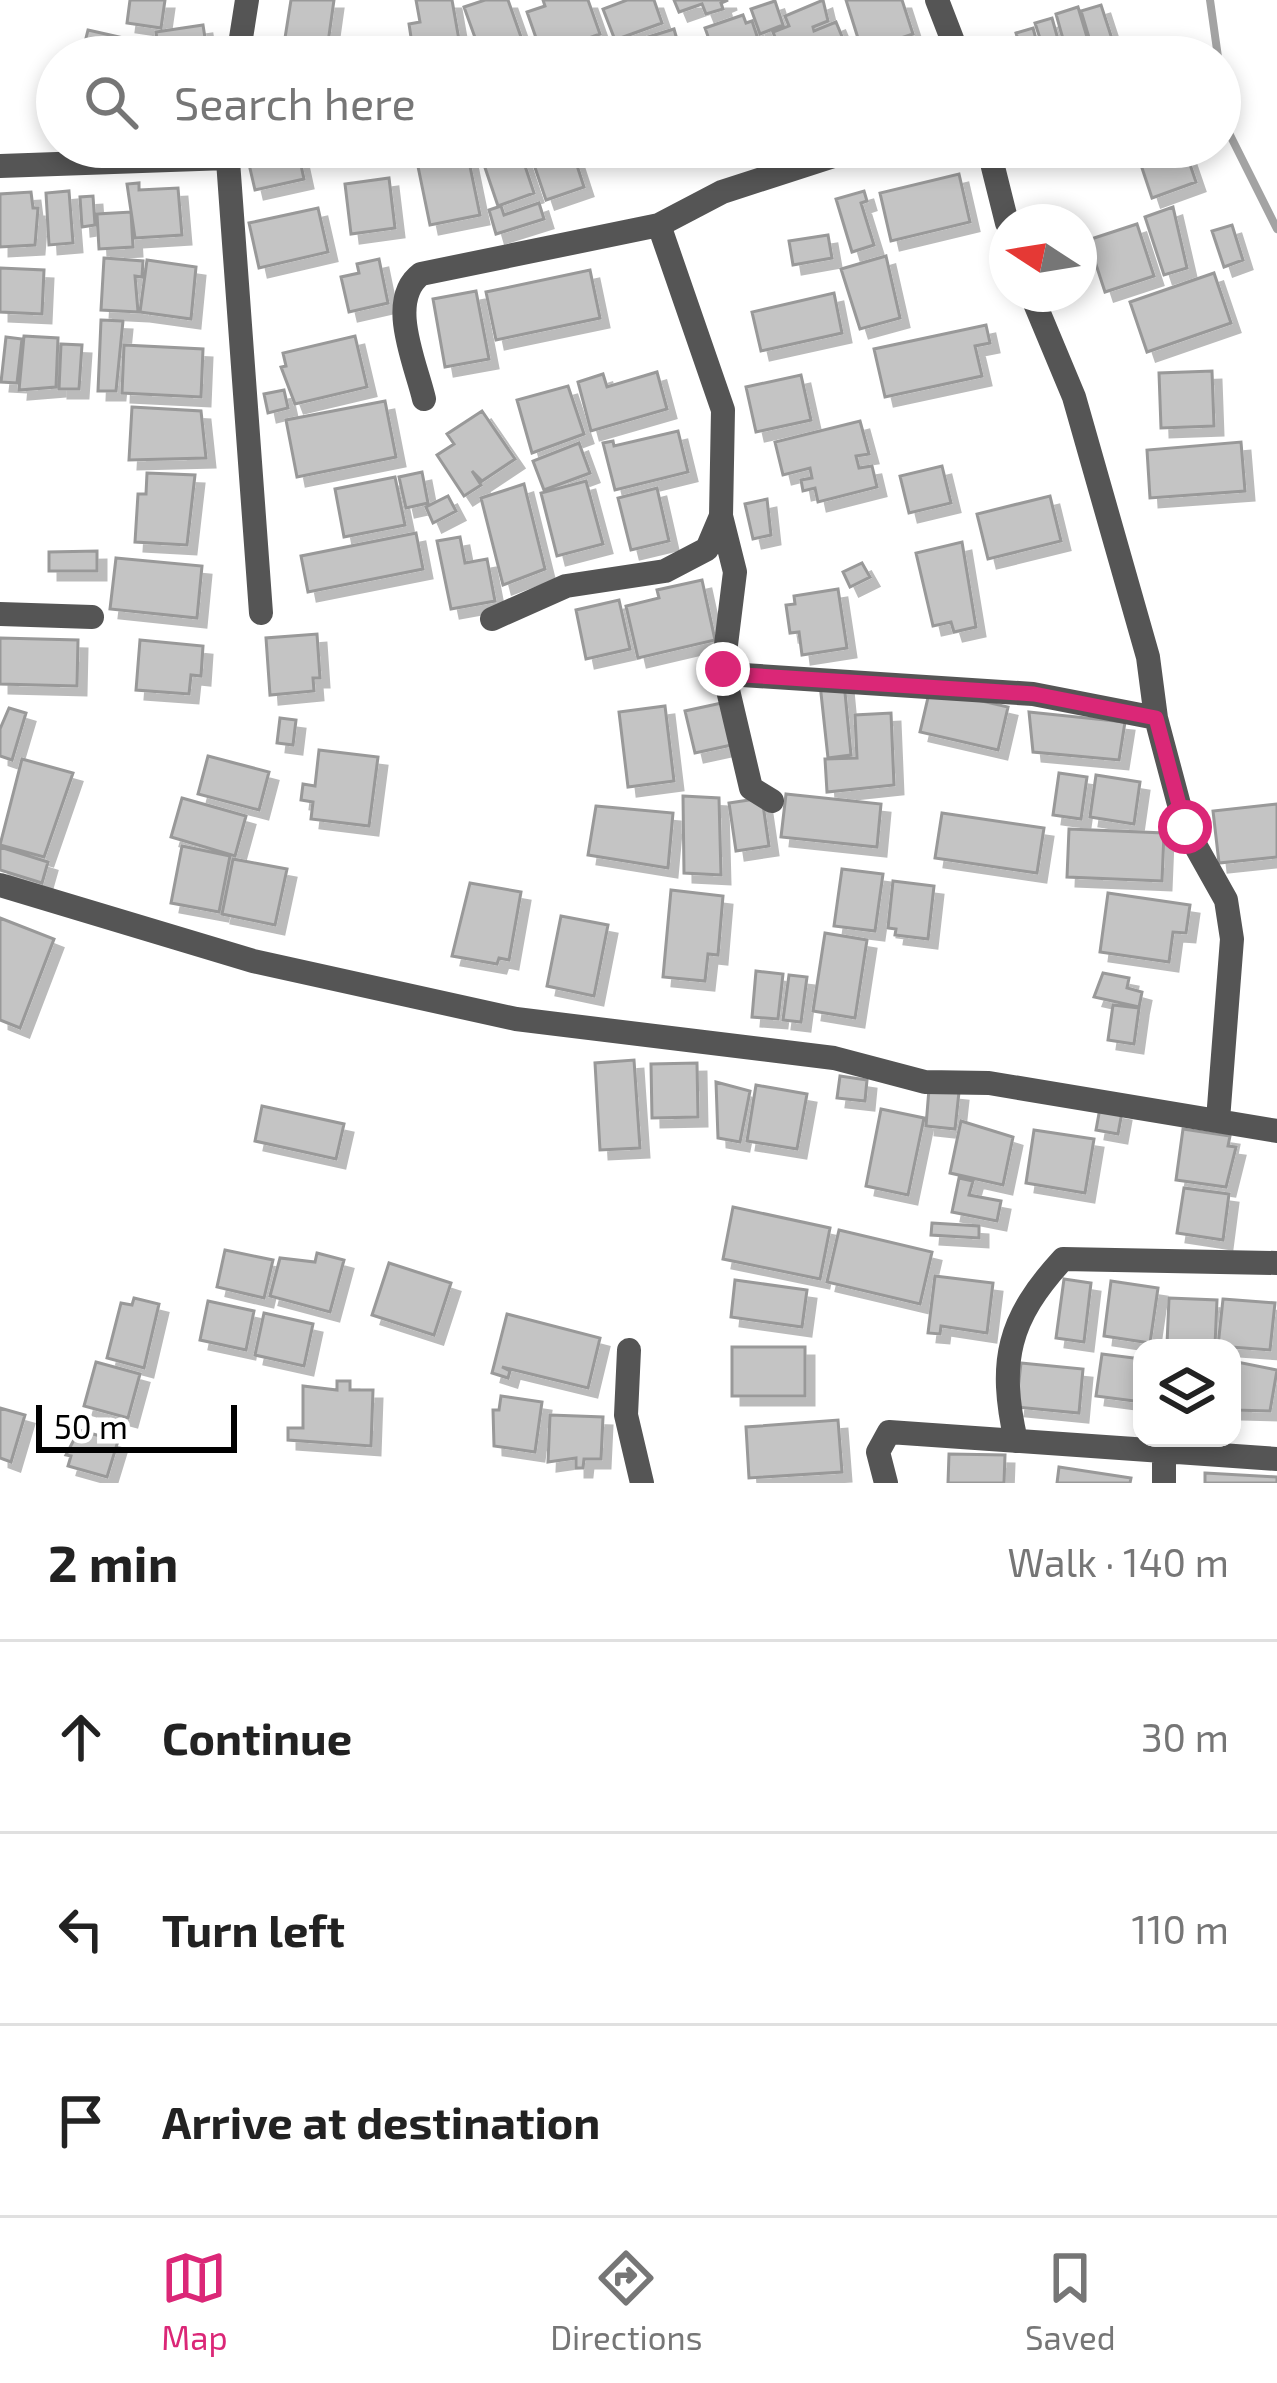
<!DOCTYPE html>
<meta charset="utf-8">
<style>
:root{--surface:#fff;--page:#f6f6f6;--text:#222;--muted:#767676;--line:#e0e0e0;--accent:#db2777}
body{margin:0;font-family:"Exo 2",sans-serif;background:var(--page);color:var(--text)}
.controls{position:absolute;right:36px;bottom:36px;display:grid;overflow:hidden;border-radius:24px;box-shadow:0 6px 18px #0003}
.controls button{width:108px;height:108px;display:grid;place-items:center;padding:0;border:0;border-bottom:3px solid var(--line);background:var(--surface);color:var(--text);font:60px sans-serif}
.compass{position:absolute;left:989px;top:204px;width:108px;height:108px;border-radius:50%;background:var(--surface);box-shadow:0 6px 18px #0003;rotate:282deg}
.scale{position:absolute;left:36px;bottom:30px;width:201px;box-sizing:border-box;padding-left:12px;border:6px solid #000;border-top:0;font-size:33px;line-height:42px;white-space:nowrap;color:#000;-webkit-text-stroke:9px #fff;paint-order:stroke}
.stop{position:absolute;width:36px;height:36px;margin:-27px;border:9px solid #db2777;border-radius:50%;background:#fff}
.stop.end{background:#db2777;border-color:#fff;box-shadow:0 3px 12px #0008}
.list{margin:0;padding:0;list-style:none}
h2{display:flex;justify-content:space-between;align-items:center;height:156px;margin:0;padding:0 48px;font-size:51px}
h2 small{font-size:39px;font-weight:400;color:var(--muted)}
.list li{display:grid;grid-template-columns:78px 1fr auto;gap:36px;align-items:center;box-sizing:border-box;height:192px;padding:0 48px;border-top:3px solid var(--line)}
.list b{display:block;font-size:45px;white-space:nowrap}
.list em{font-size:39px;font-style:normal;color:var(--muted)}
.icon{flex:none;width:66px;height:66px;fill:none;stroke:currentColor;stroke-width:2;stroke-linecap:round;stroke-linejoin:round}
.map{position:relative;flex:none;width:1277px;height:1483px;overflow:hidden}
.search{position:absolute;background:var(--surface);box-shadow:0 6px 18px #0003;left:36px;right:36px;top:36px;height:132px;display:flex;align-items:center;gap:30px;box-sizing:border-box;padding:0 42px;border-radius:66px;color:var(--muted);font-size:45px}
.sheet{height:732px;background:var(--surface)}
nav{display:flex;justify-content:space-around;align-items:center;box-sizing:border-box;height:168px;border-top:3px solid var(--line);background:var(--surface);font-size:33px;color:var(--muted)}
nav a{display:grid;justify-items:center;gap:6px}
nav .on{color:var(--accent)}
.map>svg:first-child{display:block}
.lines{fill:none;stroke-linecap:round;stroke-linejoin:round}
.stream{stroke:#a3a3a3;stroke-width:8}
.building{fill:#c4c4c4;stroke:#999;stroke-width:3;filter:url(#shadow)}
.minor{stroke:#555;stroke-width:24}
.route{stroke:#db2777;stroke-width:15}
</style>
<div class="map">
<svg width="1277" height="1483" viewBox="0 0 1277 1483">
<defs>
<filter id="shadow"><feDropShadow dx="9" dy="9" stdDeviation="0" flood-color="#0004"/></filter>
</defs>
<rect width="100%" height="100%" fill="#fff"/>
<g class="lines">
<path class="stream" d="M1210,0L1218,57
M1220,69L1229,133L1277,229"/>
</g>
<path class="building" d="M130,0H165L161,28L127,23Z
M291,0H334L326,57H282Z
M416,0H452L462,57H414L409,24L420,22Z
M485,0H508L527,54L482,57L464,7Z
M543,0H588L600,34L542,55L527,12L545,6Z
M627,0H654L662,23L615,40L603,9Z
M674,0H728L721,3L723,9L706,14L702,4L679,12Z
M823,0L828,21L813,27L814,31L836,22L850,56L783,57L773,32L789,26L785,16Z
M846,0H902L913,34L862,51Z
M775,1L783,25L760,34L751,9Z
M1101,5L1114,45L1093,51L1081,11Z
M1078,7L1093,57H1068L1056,14Z
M743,15L746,23L752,21L764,57H697L694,48L710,42L705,28Z
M1052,18L1063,57H1046L1035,23Z
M203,25L208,57H159L156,32Z
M1033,28L1041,57H1023L1016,33Z
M674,29L682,57H633L629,43Z
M88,30L141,42L138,57L82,54Z
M245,147H297L304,179L255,190Z
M414,147H466L480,215L430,225Z
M478,147L519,148L534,193L498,206Z
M528,147H571L584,187L546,200Z
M1135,147H1184L1196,182L1152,198Z
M959,174L970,222L891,241L880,193Z
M389,178L395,228L351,234L345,184Z
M139,183V190L178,188L182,235L135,238L127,184Z
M69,191L73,243L49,245L46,193Z
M864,191L867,201L861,203L874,245L852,252L836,199Z
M31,192L33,208H38L35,245L0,247V194Z
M93,196L95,225L82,227L80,197Z
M539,203L544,219L496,234L489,210L501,206L504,215Z
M1173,207L1187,268L1164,275L1145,217Z
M318,208L328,252L259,268L249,223Z
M131,212L133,247L99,249L97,214Z
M1137,224L1154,276L1105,292L1088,240Z
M1232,225L1243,260L1224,267L1212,231Z
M828,235L832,258L793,265L789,241Z
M886,256L900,318L860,329L841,269Z
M104,258L143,261L142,277L135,276L138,312L101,310Z
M379,259L388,303L349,312L341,277L359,273L357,264Z
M147,260L196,267L191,319L140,312Z
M0,268L44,270L42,314L0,312Z
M590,270L600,318L496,340L486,292Z
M1214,273L1231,323L1147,352L1130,302Z
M476,291L489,359L445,367L433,299Z
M834,293L842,333L761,351L752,312Z
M101,320L123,321L116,391H98Z
M986,325L990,343L975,346L982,376L885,397L874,349Z
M24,336L58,338L56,387L19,390Z
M355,336L367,387L295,404L281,367L286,366L283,353Z
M6,337L22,339L17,383L1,382Z
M61,344L82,345L79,389H59Z
M124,345L203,349L201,397L122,393Z
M1212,371L1214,426L1161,428L1159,373Z
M657,372L667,409L591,431L578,382L603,374L607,387Z
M801,375L811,420L756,432L746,387Z
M568,386L584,434L532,453L517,400Z
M284,390L288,408L268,413L264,394Z
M385,401L396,457L297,477L286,420Z
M132,407L201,411L206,458L129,460Z
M482,411L515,459L482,481L472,471L481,485L464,496L437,455L454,444L447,434Z
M860,421L869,454L856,456L859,468L872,466L877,487L818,502L815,488L803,491L801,480L812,478L810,468L783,475L775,442Z
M678,431L688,472L615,490L603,443L613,441L614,446Z
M1241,442L1245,491L1150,498L1147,450Z
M579,443L590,473L544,490L533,461Z
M942,466L951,503L909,513L900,476Z
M422,472L428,503L406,508L399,477Z
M147,473L195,475L187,545L135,542L138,494H146Z
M395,477L405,525L344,537L335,489Z
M586,481L603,544L557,556L541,493Z
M524,484L545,569L503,585L481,498Z
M657,488L669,541L631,550L618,498Z
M448,496L456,511L433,523L426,507Z
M1050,496L1061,541L988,559L977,514Z
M767,499L771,535L753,539L745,504Z
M416,533L423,569L308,592L301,556Z
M460,537L465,563L487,559L495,601L451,609L437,541Z
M962,542L976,627L954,632L951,622L933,626L916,553Z
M97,551V571H49V552Z
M116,558L202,566L197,618L110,609Z
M862,563L870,577L850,587L843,572Z
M702,580L715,640L638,658L626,606L659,598L657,590Z
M838,589L847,648L802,655L799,632L790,633L786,605L795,604L794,596Z
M619,600L630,649L586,659L576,610Z
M317,634L320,678H313L314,691L270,695L266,638Z
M0,638L78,640L77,686L0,684Z
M140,640L203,646L201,676L191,675L189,694L136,690Z
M844,682L851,755L828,758L820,684Z
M930,689L1008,707L998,750L920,732Z
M726,702L736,744L695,753L685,711Z
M665,706L674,781L628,787L619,712Z
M9,708L26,713L12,760L0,756V729Z
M1029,712L1125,722L1119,760L1033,752Z
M891,713L894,785L827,792L825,759L857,758L855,715Z
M280,718L296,720L293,745L277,743Z
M319,750L378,757L369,826L311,819L313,802L301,800L303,784L315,786Z
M208,756L269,772L259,810L198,794Z
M22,759L73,773L44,857L0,845Z
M1059,773L1087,777L1081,819L1053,815Z
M1096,775L1140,782L1134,824L1090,817Z
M786,794L881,804L877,847L781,837Z
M683,796L719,798L721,875L684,873Z
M182,798L246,816L235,856L171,837Z
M762,798L769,846L736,851L729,803Z
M1277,804V857L1219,863L1213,811Z
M596,806L673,813L668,868L588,855Z
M942,813L1044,828L1037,873L935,858Z
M1069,829L1164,833L1162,881L1067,877Z
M182,846L230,856L219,912L171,903Z
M0,847L48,862L42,883L0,870Z
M233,859L287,869L275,925L222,914Z
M842,869L883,874L875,931L834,926Z
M893,881L934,886L928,939L895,935L896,929L888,928Z
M470,883L521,892L509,960L499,958L497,964L452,956Z
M671,890L723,896L718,955L708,954L705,981L663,977Z
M1108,893L1190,905L1186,933L1173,932L1169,962L1100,952Z
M561,916L608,925L594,996L547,986Z
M0,918L54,939L20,1028L0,1020Z
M825,933L867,940L855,1018L813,1011Z
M756,971L783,974L778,1019L752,1017Z
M1103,973L1129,978L1127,988L1142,992L1139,1007L1094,997Z
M789,975L807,977L801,1022L783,1020Z
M1113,1005L1139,1008L1134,1044L1108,1040Z
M634,1060L640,1148L600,1150L595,1063Z
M697,1063L698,1117L652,1118L651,1064Z
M840,1076L867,1080L865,1101L837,1098Z
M716,1082L750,1091L740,1142L718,1138Z
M756,1085L807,1094L797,1149L747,1141Z
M929,1089L959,1092L955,1129L926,1126Z
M262,1106L344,1124L336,1159L255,1141Z
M1100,1108L1122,1112L1118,1134L1096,1130Z
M881,1109L924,1118L908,1195L866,1186Z
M961,1121L1013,1137L1003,1185L950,1173Z
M1183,1129L1230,1136L1228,1146L1236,1147L1226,1187L1176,1180Z
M1034,1130L1094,1139L1085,1193L1026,1183Z
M959,1178L973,1181L969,1195L1001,1201L997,1221L952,1212Z
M1184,1188L1229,1194L1223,1240L1177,1233Z
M733,1207L830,1228L820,1279L723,1259Z
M932,1223L979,1226V1238L931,1235Z
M839,1230L932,1252L920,1304L827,1282Z
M225,1250L273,1260L264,1298L217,1287Z
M317,1253L344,1260L330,1312L270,1296L280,1258L315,1262Z
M389,1263L451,1283L434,1335L372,1315Z
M935,1276L993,1283L987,1333L941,1326L940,1334L928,1333Z
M1064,1279L1091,1283L1084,1342L1056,1338Z
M735,1280L807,1290L802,1327L731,1317Z
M1111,1281L1158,1288L1150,1343L1104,1336Z
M134,1298L159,1304L144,1368L107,1358L121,1303L132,1305Z
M1169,1298L1217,1300L1215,1345L1167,1344Z
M1223,1299L1275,1303L1270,1350L1218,1346Z
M208,1301L254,1311L246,1350L200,1340Z
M264,1313L313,1324L304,1366L255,1355Z
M507,1314L600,1338L588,1388L502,1367L510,1371L508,1378L492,1373Z
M732,1347H805V1396H732Z
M1102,1354L1142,1359V1402L1096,1396Z
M1232,1361L1277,1370L1270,1411L1233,1410Z
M96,1362L140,1374L128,1418L84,1406Z
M1021,1363L1083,1369L1079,1413L1016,1407Z
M337,1381H350V1390H373L371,1446L288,1440V1428H303V1386L337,1390Z
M501,1396L542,1402L535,1452L494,1446L493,1410H499Z
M0,1408L25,1415L11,1462L0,1458Z
M550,1415L603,1417L601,1459H584L583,1468H576V1458L548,1462Z
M838,1420L842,1472L749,1478L746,1427Z
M79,1430L118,1441L107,1477L68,1466L71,1456L66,1455Z
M949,1454L1005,1455L1004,1483H948Z
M1059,1467L1131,1478L1130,1483H1057Z
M1205,1473L1277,1477V1483H1205Z"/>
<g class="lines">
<path class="minor" d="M937,0L959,57
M238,57L247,0
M227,147L261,613
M988,147L1007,223
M0,166L227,158
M1031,294L1074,397L1148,657L1156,718L1185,827L1226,900L1232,939L1218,1120
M424,399C416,364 386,300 421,274L659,225L722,192L861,147
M721,516L735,572L723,669L751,788L772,801
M0,614L92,617
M492,619L566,586L665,571L707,549L721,516L723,410L659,225
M728,674L1033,694L1156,718
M0,885L253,961L516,1019L834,1058L925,1082L989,1083L1277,1131
M629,1350L626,1415L642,1483
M1016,1441C998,1361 1008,1319 1063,1259L1277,1263
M886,1483L878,1452L889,1432L1277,1459
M1164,1483V1448"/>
</g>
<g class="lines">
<path class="route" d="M723,669L728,674L1034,694L1156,718L1185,827"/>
</g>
</svg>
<div class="controls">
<button><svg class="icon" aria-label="layers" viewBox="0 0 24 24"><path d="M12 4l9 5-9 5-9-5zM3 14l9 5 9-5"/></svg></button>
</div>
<svg class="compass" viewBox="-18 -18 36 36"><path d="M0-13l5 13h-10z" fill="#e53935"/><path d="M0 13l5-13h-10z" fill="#767676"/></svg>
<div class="scale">50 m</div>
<div class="stop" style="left:1185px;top:827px"></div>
<div class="stop end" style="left:723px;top:669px"></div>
<div class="search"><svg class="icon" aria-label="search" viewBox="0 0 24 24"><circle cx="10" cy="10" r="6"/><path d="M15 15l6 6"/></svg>Search here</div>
</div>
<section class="sheet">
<h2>2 min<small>Walk · 140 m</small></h2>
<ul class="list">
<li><svg class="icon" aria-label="ahead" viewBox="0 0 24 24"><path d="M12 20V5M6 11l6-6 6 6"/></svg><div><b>Continue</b></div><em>30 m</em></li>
<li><svg class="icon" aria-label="left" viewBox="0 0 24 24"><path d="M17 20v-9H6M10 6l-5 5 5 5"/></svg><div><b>Turn left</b></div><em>110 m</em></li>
<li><svg class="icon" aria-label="arrive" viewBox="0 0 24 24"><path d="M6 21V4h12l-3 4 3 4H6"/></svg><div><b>Arrive at destination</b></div></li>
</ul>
</section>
<nav>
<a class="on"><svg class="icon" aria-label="map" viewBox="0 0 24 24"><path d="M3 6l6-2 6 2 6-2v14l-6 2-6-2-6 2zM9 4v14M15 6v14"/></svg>Map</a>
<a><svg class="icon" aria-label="directions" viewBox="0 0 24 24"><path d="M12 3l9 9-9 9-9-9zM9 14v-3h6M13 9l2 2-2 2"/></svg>Directions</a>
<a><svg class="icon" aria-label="saved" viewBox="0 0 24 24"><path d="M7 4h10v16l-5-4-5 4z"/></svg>Saved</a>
</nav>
